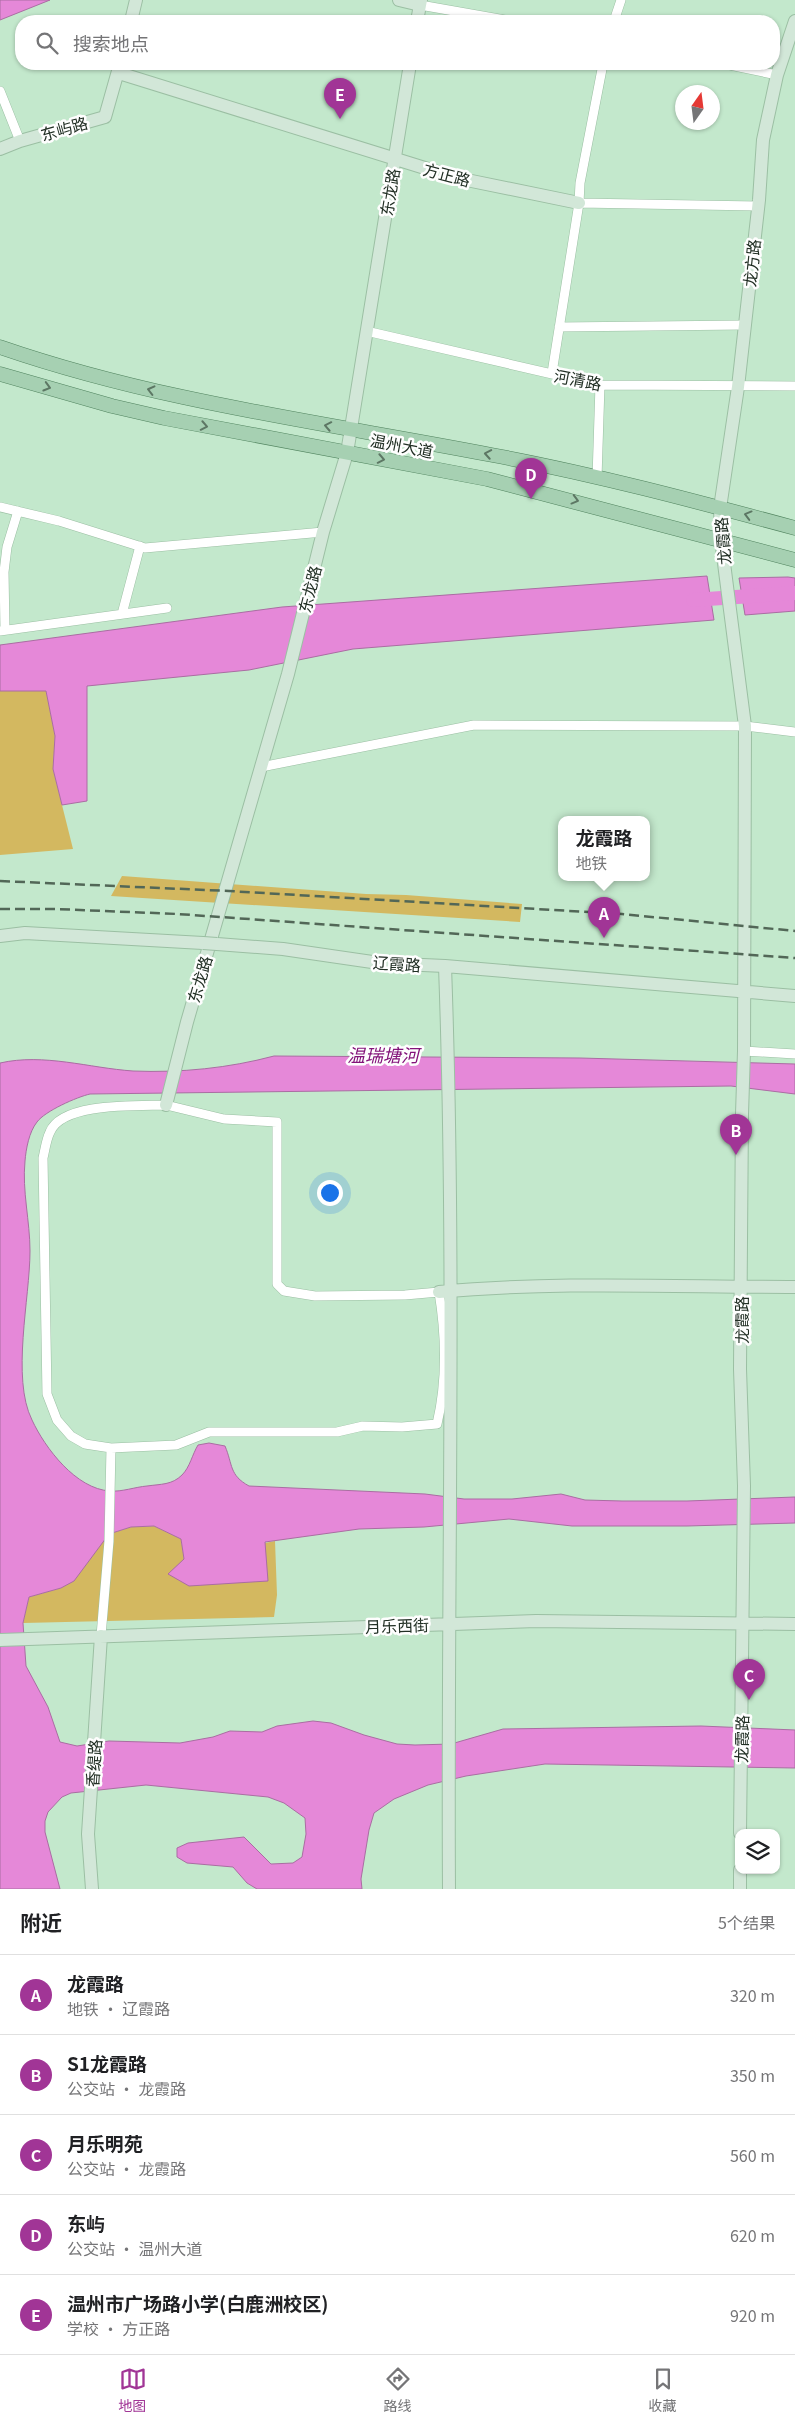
<!DOCTYPE html>
<html lang="zh">
<meta charset="utf-8">
<style>
:root{--surface:#fff;--page:#f6f6f6;--text:#202124;--muted:#757577;--line:#e0e0e0;--accent:#a13596}
body{margin:0;font-family:Georgia,"Noto Sans SC",serif;background:var(--page);color:var(--text)}
.controls{position:absolute;right:15px;bottom:15px;display:grid;overflow:hidden;border-radius:10px;box-shadow:0 1px 4px #0004}
.controls button{width:45px;height:45px;display:grid;place-items:center;padding:0;border:0;border-bottom:1px solid var(--line);background:var(--surface);color:var(--text);font:25px sans-serif}
.compass{position:absolute;left:675px;top:85px;width:45px;height:45px;border-radius:50%;background:var(--surface);box-shadow:0 1px 4px #0004;rotate:14deg}
.you{position:absolute;left:329px;top:1192px;width:18px;height:18px;margin:-12px;border:4px solid #fff;border-radius:50%;background:#1a73e8;box-shadow:0 0 0 8px #1a73e833}
.badge{display:grid;place-items:center;width:32px;height:32px;border-radius:50%;background:var(--accent);color:#fff;font-size:16px;font-weight:700}
.pin{position:absolute;translate:-50% -41px;filter:drop-shadow(0 1px 2px #0008)}
.pin::after{content:'';position:absolute;top:26px;width:18px;height:15px;background:inherit;clip-path:polygon(0 0,100% 0,50% 100%)}
.popup{position:absolute;left:558px;top:816px;width:92px;height:65px;box-sizing:border-box;display:grid;place-content:center;border-radius:10px;background:var(--surface);filter:drop-shadow(0 1px 4px #0005);font-size:16px;white-space:nowrap;color:var(--muted)}
.popup b{font-size:19px;color:var(--text)}
.popup::after{content:'';position:absolute;left:50%;top:100%;margin-left:-10px;border:10px solid transparent;border-top-color:var(--surface)}
.list{margin:0;padding:0;list-style:none}
h2{display:flex;justify-content:space-between;align-items:center;height:65px;margin:0;padding:0 20px;font-size:21px}
h2 small{font-size:16px;font-weight:400;color:var(--muted)}
.list li{display:grid;grid-template-columns:32px 1fr auto;gap:15px;align-items:center;box-sizing:border-box;height:80px;padding:0 20px;border-top:1px solid var(--line)}
.list b{display:block;font-size:19px;white-space:nowrap}
.list p{margin:0;font-size:16px;white-space:nowrap;color:var(--muted)}
.list em{font-size:16px;font-style:normal;color:var(--muted)}
.icon{flex:none;width:28px;height:28px;fill:none;stroke:currentColor;stroke-width:2;stroke-linecap:round;stroke-linejoin:round}
.map{position:relative;flex:none;width:795px;height:1889px;overflow:hidden}
.search{position:absolute;background:var(--surface);box-shadow:0 1px 4px #0004;left:15px;right:15px;top:15px;height:55px;display:flex;align-items:center;gap:12px;box-sizing:border-box;padding:0 18px;border-radius:20px;color:var(--muted);font-size:19px}
.sheet{height:465px;background:var(--surface)}
nav{display:flex;justify-content:space-around;align-items:center;box-sizing:border-box;height:70px;border-top:1px solid var(--line);background:var(--surface);font-size:14px;color:var(--muted)}
nav a{display:grid;justify-items:center;gap:2px}
nav .on{color:var(--accent)}
.map>svg:first-child{display:block}
.green{fill:#d3b860}
.water{fill:#e588d8;stroke:#aa6da2}
.lines{fill:none;stroke-linecap:round;stroke-linejoin:round}
.river{stroke:#e588d8;stroke-width:14}
.street-casing{stroke:#9bbfa3;stroke-width:10}
.secondary-casing{stroke:#9bbfa3;stroke-width:14}
.primary-casing{stroke:#50835e;stroke-width:15}
.street{stroke:#fff;stroke-width:9}
.secondary{stroke:#d2e7d8;stroke-width:12}
.primary{stroke:#a6d0b2;stroke-width:14}
.rail{stroke:#526757;stroke-width:2.5;stroke-dasharray:10 5;stroke-linecap:butt}
.secondary-bridge-casing{stroke:#9bbfa3;stroke-width:14;stroke-linecap:butt}
.secondary-bridge{stroke:#d2e7d8;stroke-width:12}
.oneway{stroke:#5d7764}
.labels{text-anchor:middle;dominant-baseline:central;stroke-width:5;stroke-linejoin:round;paint-order:stroke}
.street-label{font-size:16px;fill:#212f24;stroke:#fefefe}
.water-label{font-size:18px;font-style:italic;fill:#83137a;stroke:#fefefe}
</style>
<div class="map">
<svg width="795" height="1889" viewBox="0 0 795 1889">
<rect width="100%" height="100%" fill="#c3e8cc"/>
<path class="green" d="M10,690H46L55,736L53,769L73,849L0,855V691Z
M122,876L366,894L406,895L522,904L520,922L111,896Z
M154,1526L181,1539L184,1559L275,1541L277,1595L274,1617L23,1623L29,1597L61,1588L109,1534L131,1527Z"/>
<path class="water" d="M0,0H50L0,20Z
M707,576L714,620L353,649L249,670L87,686V801L62,805L53,769L55,736L46,691H0V645L282,607Z
M788,577L795,578V611L745,615L739,578Z
M274,1056L580,1058L795,1064V1094L731,1086L90,1094C77,1097 45,1111 37,1122C29,1132 26,1149 25,1161C22,1191 30,1221 30,1251C30,1298 11,1378 32,1420C45,1448 76,1489 110,1491C122,1492 135,1487 147,1486C161,1484 172,1485 182,1475C190,1467 192,1455 198,1445L209,1443L225,1446C233,1465 229,1475 249,1486L425,1494L464,1499H512L561,1494L585,1500L622,1501H687L795,1497V1523L687,1526H572L509,1519L424,1527L359,1529L265,1542L268,1581L189,1586L168,1574L184,1559L181,1539L154,1526L131,1527L109,1534L74,1581L61,1588L29,1597L23,1623L26,1666L48,1707L60,1742L77,1746L109,1741L180,1743L213,1737L230,1731L262,1732L277,1726L313,1721L331,1723L364,1735L397,1744L415,1745L451,1744L503,1729L701,1726L795,1730V1768L545,1764L466,1776L428,1785L394,1799L374,1813L369,1830L361,1879L362,1889H257L247,1883L233,1867L187,1863L177,1857V1848L188,1843L244,1837L271,1864L293,1863L302,1857L306,1834L305,1818L284,1803L268,1797L146,1785L71,1793L62,1797L48,1812L45,1821V1832L60,1889H0V1063C44,1053 89,1068 133,1071C181,1073 229,1068 274,1056Z"/>
<g class="lines">
<path class="river" d="M693,600L795,593"/>
<defs>
<path id="street" d="M420,5L511,21
M614,21L621,0
M725,64L777,75
M0,91L20,141
M579,203L757,206
M559,327L744,325
M366,331L600,385L795,386
M552,373L579,203L580,183L603,64
M597,478L600,385
M0,507L59,521L145,548L323,532
M122,614L140,546
M5,630L4,572L7,547L18,511
M0,631L167,608
M261,767L474,725L745,726L795,732
M744,1051L795,1054
M166,1105L224,1119L277,1122V1284L284,1291L315,1296L405,1295L439,1292C446,1335 447,1382 437,1424L402,1427L363,1426L337,1432H209L176,1445L111,1448L85,1444L71,1436L57,1420L47,1394L43,1158C45,1150 46,1140 50,1132C62,1102 138,1106 166,1105Z
M101,1636L109,1541L111,1448"/>
<path id="secondary" d="M399,0L420,5
M131,21L136,0
M417,21L421,0
M119,73L457,178L579,203
M0,149L20,141L105,117L120,64
M0,936L25,933L203,943
M217,944L283,949L379,963L445,966L795,996
M445,966C456,1274 447,1581 449,1889
M166,1105L187,1022L288,674L323,532L347,453L410,64
M439,1292C557,1281 677,1287 795,1287
M0,1640L536,1621L795,1624
M740,1833L744,1486L740,1369L742,1114L744,1051L745,726L721,540L720,508L738,387L759,200L763,140L777,75L795,21
M92,1889L88,1834L101,1636
M740,1889V1870"/>
<path id="primary" d="M0,347C159,402 327,423 492,455C594,474 695,501 795,528
M0,374L112,406L164,418L487,479L795,560"/>
</defs>
<use href="#street" class="street-casing"/>
<use href="#secondary" class="secondary-casing"/>
<use href="#primary" class="primary-casing"/>
<use href="#street" class="street"/>
<use href="#secondary" class="secondary"/>
<use href="#primary" class="primary"/>
<path class="rail" d="M0,881L229,891L622,914L795,931
M0,909H55L178,914L795,958"/>
<defs>
<path id="secondary-bridge" d="M203,943L217,944"/>
</defs>
<use href="#secondary-bridge" class="secondary-bridge-casing"/>
<use href="#secondary-bridge" class="secondary-bridge"/>
</g>
<defs><path id="oneway-chevron" d="M-2-3.5L2.5 0L-2 3.5" fill="none" stroke-width="1.6" stroke-linecap="round" stroke-linejoin="round" transform="scale(1.25)"/></defs>
<g class="oneway">
<use href="#oneway-chevron" transform="translate(47 387) rotate(16)"/>
<use href="#oneway-chevron" transform="translate(151 390) rotate(-166)"/>
<use href="#oneway-chevron" transform="translate(204 426) rotate(11)"/>
<use href="#oneway-chevron" transform="translate(328 426) rotate(-169)"/>
<use href="#oneway-chevron" transform="translate(488 454) rotate(-170)"/>
<use href="#oneway-chevron" transform="translate(381 459) rotate(11)"/>
<use href="#oneway-chevron" transform="translate(575 500) rotate(15)"/>
<use href="#oneway-chevron" transform="translate(748 515) rotate(-165)"/>
</g>
<g class="labels">
<g class="street-label">
<text transform="translate(64 128) rotate(-16)">东屿路</text>
<text transform="translate(447 174) rotate(15)">方正路</text>
<text transform="translate(389 192) rotate(-81)">东龙路</text>
<text transform="translate(751 263) rotate(-84)">龙方路</text>
<text transform="translate(578 379) rotate(11)">河清路</text>
<text transform="translate(402 445) rotate(11)">温州大道</text>
<text transform="translate(722 541) rotate(-95)">龙霞路</text>
<text transform="translate(309 589) rotate(-76)">东龙路</text>
<text transform="translate(397 963) rotate(4)">辽霞路</text>
<text transform="translate(199 979) rotate(-74)">东龙路</text>
<text transform="translate(741 1320) rotate(-90)">龙霞路</text>
<text transform="translate(397 1625) rotate(-2)">月乐西街</text>
<text transform="translate(741 1739) rotate(-89)">龙霞路</text>
<text transform="translate(93 1763) rotate(-86)">香缇路</text>
</g>
<g class="water-label">
<text x="383" y="1054">温瑞塘河</text>
</g>
</g>
</svg>
<div class="controls">
<button><svg class="icon" aria-label="layers" viewBox="0 0 24 24"><path d="M12 4l9 5-9 5-9-5zM3 14l9 5 9-5"/></svg></button>
</div>
<svg class="compass" viewBox="-18 -18 36 36"><path d="M0-13l5 13h-10z" fill="#e53935"/><path d="M0 13l5-13h-10z" fill="#757577"/></svg>
<div class="you"></div>
<div class="pin badge" style="left:604px;top:938px">A</div>
<div class="popup"><b>龙霞路</b>地铁</div>
<div class="pin badge" style="left:736px;top:1155px">B</div>
<div class="pin badge" style="left:749px;top:1700px">C</div>
<div class="pin badge" style="left:531px;top:499px">D</div>
<div class="pin badge" style="left:340px;top:119px">E</div>
<div class="search"><svg class="icon" aria-label="search" viewBox="0 0 24 24"><circle cx="10" cy="10" r="6"/><path d="M15 15l6 6"/></svg>搜索地点</div>
</div>
<section class="sheet">
<h2>附近<small>5个结果</small></h2>
<ul class="list">
<li><span class="badge">A</span><div><b>龙霞路</b><p>地铁 · 辽霞路</p></div><em>320 m</em></li>
<li><span class="badge">B</span><div><b>S1龙霞路</b><p>公交站 · 龙霞路</p></div><em>350 m</em></li>
<li><span class="badge">C</span><div><b>月乐明苑</b><p>公交站 · 龙霞路</p></div><em>560 m</em></li>
<li><span class="badge">D</span><div><b>东屿</b><p>公交站 · 温州大道</p></div><em>620 m</em></li>
<li><span class="badge">E</span><div><b>温州市广场路小学(白鹿洲校区)</b><p>学校 · 方正路</p></div><em>920 m</em></li>
</ul>
</section>
<nav>
<a class="on"><svg class="icon" aria-label="map" viewBox="0 0 24 24"><path d="M3 6l6-2 6 2 6-2v14l-6 2-6-2-6 2zM9 4v14M15 6v14"/></svg>地图</a>
<a><svg class="icon" aria-label="directions" viewBox="0 0 24 24"><path d="M12 3l9 9-9 9-9-9zM9 14v-3h6M13 9l2 2-2 2"/></svg>路线</a>
<a><svg class="icon" aria-label="saved" viewBox="0 0 24 24"><path d="M7 4h10v16l-5-4-5 4z"/></svg>收藏</a>
</nav>
